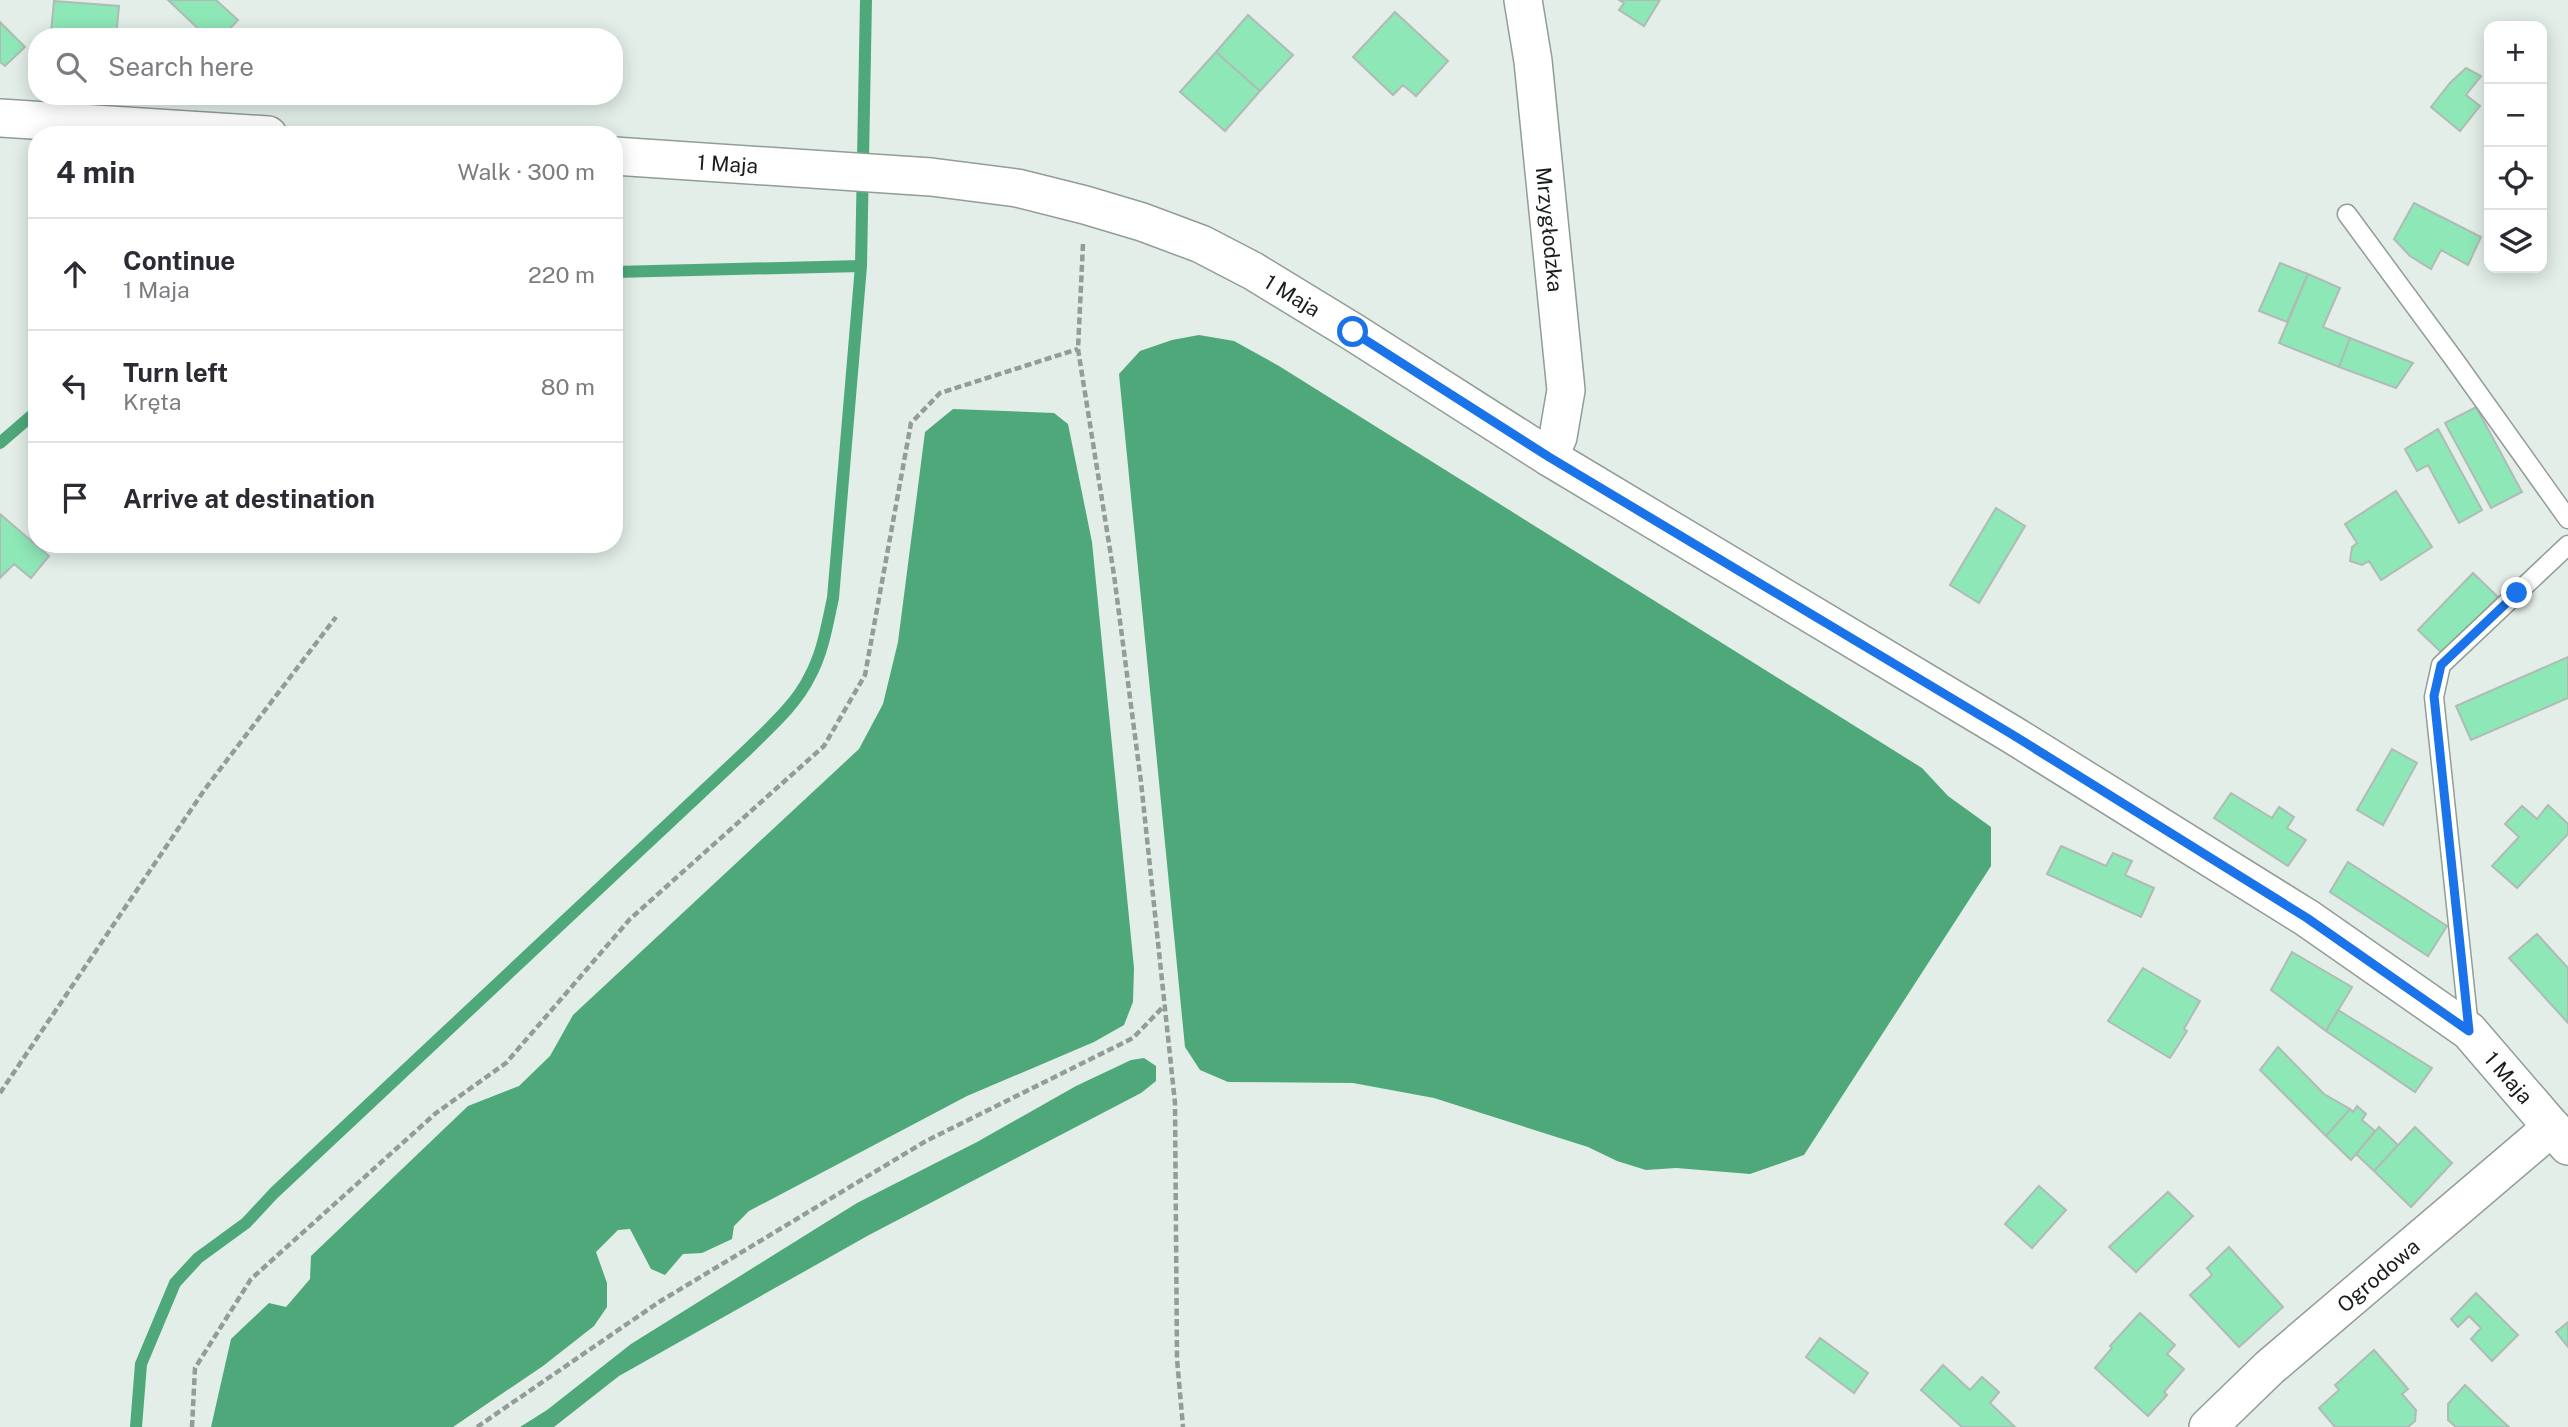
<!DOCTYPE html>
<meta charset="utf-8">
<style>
:root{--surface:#fff;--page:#f2f2f3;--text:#2b2b33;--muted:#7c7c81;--line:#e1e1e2}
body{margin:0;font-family:"Public Sans",sans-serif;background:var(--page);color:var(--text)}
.controls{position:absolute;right:21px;top:21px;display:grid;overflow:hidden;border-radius:14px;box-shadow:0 4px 18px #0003}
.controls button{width:63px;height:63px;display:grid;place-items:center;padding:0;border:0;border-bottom:2px solid var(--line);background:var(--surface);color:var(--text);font:35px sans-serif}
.stop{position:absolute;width:21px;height:21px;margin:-16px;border:5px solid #1a73e8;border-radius:50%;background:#fff}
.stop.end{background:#1a73e8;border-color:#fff;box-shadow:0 2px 7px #0008}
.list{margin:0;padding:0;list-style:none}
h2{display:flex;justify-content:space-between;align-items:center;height:91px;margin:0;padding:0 28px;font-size:30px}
h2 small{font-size:23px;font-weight:400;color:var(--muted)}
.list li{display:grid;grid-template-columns:46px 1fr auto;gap:21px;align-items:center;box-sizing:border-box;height:112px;padding:0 28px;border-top:2px solid var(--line)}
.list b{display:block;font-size:26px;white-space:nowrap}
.list p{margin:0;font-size:23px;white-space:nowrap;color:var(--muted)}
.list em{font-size:23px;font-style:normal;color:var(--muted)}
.icon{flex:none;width:38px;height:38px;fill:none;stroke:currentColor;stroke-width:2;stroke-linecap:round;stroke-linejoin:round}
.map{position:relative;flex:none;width:2568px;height:1427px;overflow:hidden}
.search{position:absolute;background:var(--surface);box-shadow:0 4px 18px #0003;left:28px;top:28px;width:595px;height:77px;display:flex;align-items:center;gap:18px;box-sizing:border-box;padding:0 24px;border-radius:28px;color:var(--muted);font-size:26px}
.panel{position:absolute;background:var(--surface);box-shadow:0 4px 18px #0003;left:28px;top:126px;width:595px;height:427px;border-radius:28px}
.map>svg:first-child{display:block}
.water{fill:#4ea87a}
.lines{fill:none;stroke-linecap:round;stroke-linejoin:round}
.stream{stroke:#4ea87a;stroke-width:12}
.building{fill:#8ee7b7;stroke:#afbbb4;stroke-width:2}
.lane-casing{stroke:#919d96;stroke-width:21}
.street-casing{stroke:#919d96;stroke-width:40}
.path{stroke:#939c97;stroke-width:4.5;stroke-dasharray:7 3.5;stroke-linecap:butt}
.lane{stroke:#fff;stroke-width:18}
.street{stroke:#fff;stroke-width:37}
.route{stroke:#1a73e8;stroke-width:9}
.labels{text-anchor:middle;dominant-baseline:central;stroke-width:5;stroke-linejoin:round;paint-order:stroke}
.street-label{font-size:21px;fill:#191e1b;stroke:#e2eee7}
</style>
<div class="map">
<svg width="2568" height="1427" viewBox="0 0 2568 1427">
<rect width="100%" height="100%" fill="#e2eee7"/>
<path class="water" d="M1199,335L1234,341L1279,366L1922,768L1948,796L1991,827V866L1804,1155L1750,1174L1676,1168L1646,1170L1617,1161L1588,1147L1434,1098L1353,1083L1228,1082L1200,1070L1185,1047L1119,374L1140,351L1172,340Z
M953,409L1054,413L1068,424L1092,542L1134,968L1133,1002L1124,1025L1094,1042L967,1096L749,1211L734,1226L732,1239L702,1253L683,1254L665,1275L651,1269L630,1229L618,1230L596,1252L607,1283V1307L594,1326L543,1366L453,1427H211L231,1339L269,1303L286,1307L310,1279L311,1256L468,1106L519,1086L550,1056L573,1015L859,749L883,704L898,642L925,432Z
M1144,1058L1156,1066V1081L1141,1093L869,1235L619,1376L554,1427H520L547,1410L631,1344L857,1203L977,1142L1076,1086L1131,1060Z"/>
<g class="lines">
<path class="stream" d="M614,272L861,266
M0,443L37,411
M136,1427L141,1364L175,1283L198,1258L246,1223L274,1193L747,750C769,728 796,705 810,676C823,652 827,625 833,598L861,266L866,0"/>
</g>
<path class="building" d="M168,0H216L238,20L222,37H207Z
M1619,0H1660L1644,26L1619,10L1624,3Z
M54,1L119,6L116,37L51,32Z
M1395,12L1448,61L1416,96L1403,85L1393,95L1353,57Z
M1248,15L1293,55L1260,91L1216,52Z
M0,22L25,47L5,66L0,62Z
M1216,52L1260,91L1225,131L1180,92Z
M2466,68L2481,76L2466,95L2480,106L2460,131L2431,107L2450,83Z
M2414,203L2481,237L2468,265L2441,250L2431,269L2410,256L2394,239Z
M2280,263L2308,274L2287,322L2259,311Z
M2308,274L2340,288L2323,327L2350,338L2339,367L2279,343Z
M2350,338L2413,363L2396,388L2339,367Z
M2476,407L2522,492L2491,508L2445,423Z
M2438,429L2482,510L2459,523L2428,465L2417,471L2405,449Z
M2396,491L2432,547L2381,580L2369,561L2362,565L2350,561L2352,547L2357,543L2345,524Z
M1996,508L2025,526L1979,603L1950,585Z
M0,514L49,556L31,578L14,564L0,578Z
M2473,573L2498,597L2443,654L2418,630Z
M2568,657V698L2471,740L2456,706Z
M2392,749L2417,763L2383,825L2357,810Z
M2231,793L2272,818L2279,807L2294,817L2287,828L2306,840L2288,866L2214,818Z
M2548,805L2568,824V834L2517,888L2492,866L2519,837L2505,824L2522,806L2537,819Z
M2061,846L2106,866L2113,853L2132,861L2125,875L2154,888L2141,917L2047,874Z
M2348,862L2447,926L2428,956L2330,892Z
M2537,934L2568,968V1023L2509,958Z
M2292,952L2352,987L2326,1031L2271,990Z
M2143,968L2200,1001L2184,1029L2187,1031L2170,1058L2108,1021Z
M2338,1010L2432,1068L2415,1092L2326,1031Z
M2278,1047L2324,1094L2350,1109L2326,1136L2260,1070Z
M2357,1106L2366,1114L2362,1120L2375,1131L2351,1160L2326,1136L2350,1109L2353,1112Z
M2379,1127L2398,1145L2374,1171L2356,1154Z
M2415,1127L2452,1163L2411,1207L2374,1171Z
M2039,1186L2066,1210L2032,1248L2005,1224Z
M2168,1192L2193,1216L2136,1272L2109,1247Z
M2229,1247L2283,1307L2239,1347L2190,1295L2212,1275L2207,1268Z
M2476,1293L2518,1335L2492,1361L2471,1339L2481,1328L2469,1316L2458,1327L2451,1319Z
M2140,1313L2175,1345L2167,1354L2184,1369L2164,1392L2167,1395L2148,1416L2095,1368L2112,1348L2110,1346Z
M2568,1322V1347L2556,1332Z
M1820,1338L1868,1373L1854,1393L1806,1357Z
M2374,1350L2408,1389L2402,1394L2416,1410L2415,1421L2408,1427H2335L2319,1408L2339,1390L2335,1385Z
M1943,1365L1970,1390L1982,1377L1999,1392L1990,1403L2015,1427H1962L1921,1390Z
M2465,1385L2498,1417L2509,1427H2456L2448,1420V1404Z"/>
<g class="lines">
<defs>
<path id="lane" d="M2347,214L2456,362L2568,519
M2469,1028L2434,697L2441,665L2568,545"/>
<g id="street">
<path id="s1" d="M1523,0L1533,61L1566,390L1558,437L1549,457"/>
<path d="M0,118L268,135"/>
<path id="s2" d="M614,156L931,177L1017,188L1085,205L1142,222L1201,244L1253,271L1353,332L1549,457L2013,735L2307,918L2469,1031L2568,1146"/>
<path id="s3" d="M2208,1427L2270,1367L2552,1127"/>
</g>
</defs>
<use href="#lane" class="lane-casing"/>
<use href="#street" class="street-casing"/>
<path class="path" d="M1083,244L1078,349L1114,575L1141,782L1175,1103L1177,1359L1183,1427
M0,1093L205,789L336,617
M192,1427L195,1368L251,1279L436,1113L506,1063L630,919L824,746L865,675L911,423L940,393L1078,349
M477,1427L659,1302L926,1141L1133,1038L1163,1007"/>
<use href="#lane" class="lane"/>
<use href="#street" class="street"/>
</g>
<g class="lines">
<path class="route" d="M1353,332L1549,457L2013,735L2307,918L2469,1031L2434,696L2441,665L2517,593"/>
</g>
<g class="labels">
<g class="street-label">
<text stroke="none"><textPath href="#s2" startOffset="114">1 Maja</textPath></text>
<text stroke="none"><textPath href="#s1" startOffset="231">Mrzygłodzka</textPath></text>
<text stroke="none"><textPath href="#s2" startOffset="702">1 Maja</textPath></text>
<text stroke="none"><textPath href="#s2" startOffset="2151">1 Maja</textPath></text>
<text stroke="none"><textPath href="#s3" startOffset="228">Ogrodowa</textPath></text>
</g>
</g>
</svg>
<div class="controls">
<button>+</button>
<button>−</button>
<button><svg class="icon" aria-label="locate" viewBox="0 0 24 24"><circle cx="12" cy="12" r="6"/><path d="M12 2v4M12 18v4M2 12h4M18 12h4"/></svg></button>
<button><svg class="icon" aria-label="layers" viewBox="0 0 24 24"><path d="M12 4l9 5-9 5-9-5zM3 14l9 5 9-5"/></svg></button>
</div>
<div class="stop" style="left:1353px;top:332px"></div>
<div class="stop end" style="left:2517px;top:593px"></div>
<div class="search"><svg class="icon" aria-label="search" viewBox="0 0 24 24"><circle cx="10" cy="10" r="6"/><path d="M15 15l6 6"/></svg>Search here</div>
<section class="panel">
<h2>4 min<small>Walk · 300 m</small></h2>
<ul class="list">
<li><svg class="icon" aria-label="ahead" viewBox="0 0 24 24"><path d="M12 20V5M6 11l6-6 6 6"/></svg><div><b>Continue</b><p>1 Maja</p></div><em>220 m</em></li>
<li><svg class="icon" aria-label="left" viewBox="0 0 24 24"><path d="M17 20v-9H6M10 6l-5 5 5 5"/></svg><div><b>Turn left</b><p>Kręta</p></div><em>80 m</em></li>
<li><svg class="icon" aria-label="arrive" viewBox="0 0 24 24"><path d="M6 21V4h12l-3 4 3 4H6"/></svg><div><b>Arrive at destination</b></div></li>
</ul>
</section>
</div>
